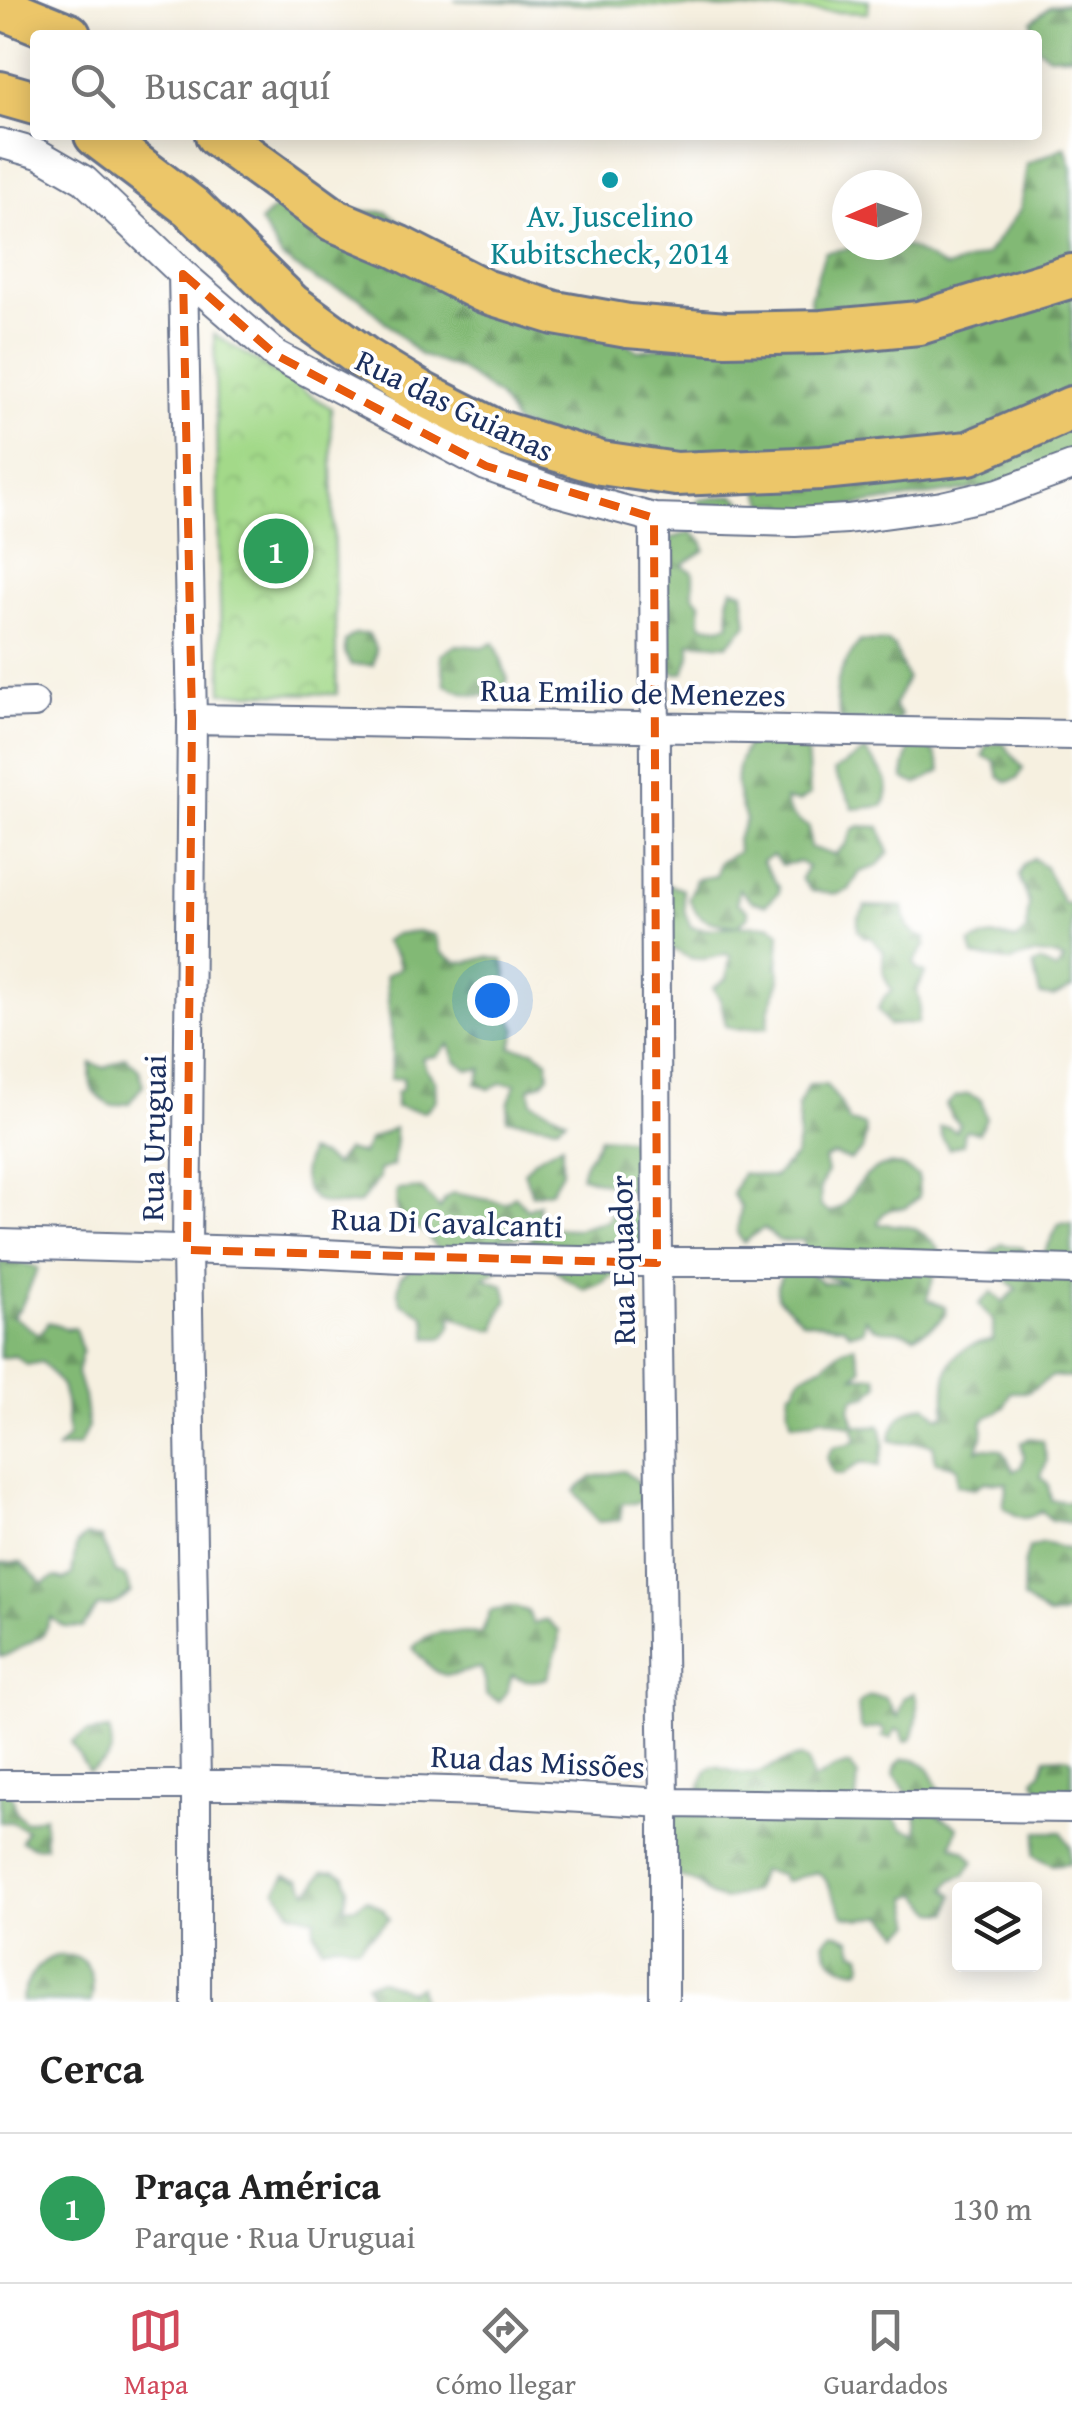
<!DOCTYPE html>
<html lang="es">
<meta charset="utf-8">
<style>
:root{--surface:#fff;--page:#f2f2f2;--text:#222;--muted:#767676;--line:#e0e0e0;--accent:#d1495b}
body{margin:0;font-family:"Gentium Book Plus",serif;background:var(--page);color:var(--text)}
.controls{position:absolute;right:30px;bottom:30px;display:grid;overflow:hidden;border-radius:10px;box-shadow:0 5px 25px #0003}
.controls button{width:90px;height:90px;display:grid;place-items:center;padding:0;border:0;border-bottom:2px solid var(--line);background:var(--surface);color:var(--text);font:50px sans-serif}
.compass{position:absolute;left:832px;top:170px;width:90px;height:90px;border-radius:50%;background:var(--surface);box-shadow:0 5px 25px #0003;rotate:268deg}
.you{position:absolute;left:492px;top:1000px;width:35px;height:35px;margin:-25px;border:8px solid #fff;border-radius:50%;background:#1a73e8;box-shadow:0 0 0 15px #1a73e833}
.badge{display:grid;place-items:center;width:65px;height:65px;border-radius:50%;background:var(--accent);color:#fff;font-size:32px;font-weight:700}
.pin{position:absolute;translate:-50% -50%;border:5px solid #fff;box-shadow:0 2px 10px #0006}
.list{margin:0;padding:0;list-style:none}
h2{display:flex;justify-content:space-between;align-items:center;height:130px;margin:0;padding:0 40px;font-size:42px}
h2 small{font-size:32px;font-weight:400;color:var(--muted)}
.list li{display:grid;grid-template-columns:65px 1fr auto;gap:30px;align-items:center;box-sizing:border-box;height:150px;padding:0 40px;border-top:2px solid var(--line)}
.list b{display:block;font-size:38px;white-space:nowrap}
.list p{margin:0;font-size:32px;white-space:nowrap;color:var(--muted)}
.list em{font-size:32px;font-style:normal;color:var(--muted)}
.icon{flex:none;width:55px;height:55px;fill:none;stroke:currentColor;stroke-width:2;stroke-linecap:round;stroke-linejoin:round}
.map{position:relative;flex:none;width:1072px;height:2002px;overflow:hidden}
.search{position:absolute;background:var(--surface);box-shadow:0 5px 25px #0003;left:30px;right:30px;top:30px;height:110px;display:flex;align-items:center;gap:25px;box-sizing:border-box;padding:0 35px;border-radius:10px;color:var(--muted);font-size:38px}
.sheet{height:280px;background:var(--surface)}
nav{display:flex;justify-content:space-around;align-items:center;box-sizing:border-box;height:140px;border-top:2px solid var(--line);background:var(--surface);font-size:28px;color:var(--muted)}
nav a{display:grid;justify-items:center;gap:5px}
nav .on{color:var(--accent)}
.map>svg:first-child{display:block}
.forest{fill:url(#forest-firs);stroke:#4e746a;stroke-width:2.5}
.park{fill:url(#park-crowns);stroke:#5f8474;stroke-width:2.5}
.pitch{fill:#a3d989;stroke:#5f8474;stroke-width:2.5}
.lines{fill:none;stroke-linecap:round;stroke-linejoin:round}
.street-casing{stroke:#68738c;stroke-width:32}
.primary-casing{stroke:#68738c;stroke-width:48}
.street{stroke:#fff;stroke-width:28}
.primary{stroke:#ecc669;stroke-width:42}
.marked{fill:none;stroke:#e8590c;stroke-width:8;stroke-dasharray:20 12;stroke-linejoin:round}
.culture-dot{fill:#0f9aa8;stroke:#fff;stroke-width:4}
.labels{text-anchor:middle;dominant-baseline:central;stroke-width:8;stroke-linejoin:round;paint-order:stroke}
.culture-label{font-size:32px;fill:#0d838f;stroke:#fff}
.street-label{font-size:32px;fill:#1b2f5e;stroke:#fff}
</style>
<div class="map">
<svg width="1072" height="2002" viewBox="0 0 1072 2002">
<defs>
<pattern id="forest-firs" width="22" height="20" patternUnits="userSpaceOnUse" patternTransform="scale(2.5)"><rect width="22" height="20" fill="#82b975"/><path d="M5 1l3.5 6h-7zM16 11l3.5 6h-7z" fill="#6a9763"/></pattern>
<pattern id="park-crowns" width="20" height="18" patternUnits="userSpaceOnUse" patternTransform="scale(2.5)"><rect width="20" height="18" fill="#a3d989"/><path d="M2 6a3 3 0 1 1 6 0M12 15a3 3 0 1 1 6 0" fill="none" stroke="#8cbb79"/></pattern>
</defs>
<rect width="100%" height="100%" fill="#fff"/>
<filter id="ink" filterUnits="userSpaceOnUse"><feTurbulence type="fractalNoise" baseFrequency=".01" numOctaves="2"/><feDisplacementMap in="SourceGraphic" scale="20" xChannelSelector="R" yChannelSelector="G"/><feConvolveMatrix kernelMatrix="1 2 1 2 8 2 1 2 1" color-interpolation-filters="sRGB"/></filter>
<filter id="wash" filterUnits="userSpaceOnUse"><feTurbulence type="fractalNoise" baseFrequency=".0048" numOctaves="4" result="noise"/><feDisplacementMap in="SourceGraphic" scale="40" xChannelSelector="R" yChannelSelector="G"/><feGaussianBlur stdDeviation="2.25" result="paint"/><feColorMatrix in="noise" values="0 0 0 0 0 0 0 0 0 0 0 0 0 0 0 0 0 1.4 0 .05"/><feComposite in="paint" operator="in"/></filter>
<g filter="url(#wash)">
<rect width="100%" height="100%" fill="#f6f0e0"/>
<path class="forest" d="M1072,2V55L1049,56L1037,47V35H1032V21L1049,6Z
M1065,147L1072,169V249L1059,258L1072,282V386L1001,427L1072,416V459L1014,484L783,515L785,504L766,505L762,518L694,510L699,500L734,495L753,510L764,509L766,505L757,487L592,451L515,424L499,397L462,370L420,355L359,297L319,282L282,258L260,222L292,192L346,211L387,212L452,261L604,326L638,351L726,336L813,333L810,298L825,252L865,246L908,247L946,268L986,255L1020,210L1027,164Z
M691,532L702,541L705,550L682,565L693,572V595L700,602V621L702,625L720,627L730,624L728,600L732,588L743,592L747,624L727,645L690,642V656L684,673H675L659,662L660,542Z
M354,634H369L376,650L373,665H351L345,653V641Z
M860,641L887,642L894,646L907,678L894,706L901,716L893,726L841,720C830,684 840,670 860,641Z
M494,643C501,654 502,667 508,679C498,705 465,696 445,684L441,655L456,645L483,647Z
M751,739H798L807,749L810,795L799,802L785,800C789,815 795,820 809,827L810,847L834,855L846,844L853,829L860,826L880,827L889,853L876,867L860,872L849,890L837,894L811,891L801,878L808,867L799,862L781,865L773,855L762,861L779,887V893L765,905L752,901L739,889L737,903L748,910V917L737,926L771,925L780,932L778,967L780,980L769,1011L768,1027L736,1029L726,1026L721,1002L713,988L727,978L730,956L726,954C714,957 703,961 691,958C682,956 677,949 667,947L662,882L683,890L685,913L691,927C712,932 716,927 736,926C712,922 701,926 689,899L696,879L716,876L719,862L738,852L737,839L746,820C734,789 731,768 751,739Z
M1003,743L1023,768L1018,778L1008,782L999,777L995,761L983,756L987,745Z
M910,745C932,744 936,751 941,771L917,784L904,779V768Z
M865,751C880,770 896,781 883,806L853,809C848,794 839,785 834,771Z
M1033,858L1045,867L1064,904L1072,903V988L1053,997L1040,995L1033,965L1040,962L1056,970L1064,960C1044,952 1030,953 1011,962C999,958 987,959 974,956L970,943C986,935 999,934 1016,940L1026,931L1029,903L1019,876L1024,864Z
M866,906L903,907C906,926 907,933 926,938L925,946L914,962L917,969L925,973L917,990L920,1004L918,1023L889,1025L878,1009L885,996L892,990C882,976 882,968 884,952L871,938L863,936L858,930V918Z
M418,931L435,935L442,953L457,962H469L487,957L503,960L507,974L501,994L517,1030L511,1047L533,1050L547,1060L549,1075L542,1083L529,1088L532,1102L566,1119L557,1126L507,1119L509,1101L516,1084L501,1083L489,1089L476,1083L482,1069L468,1070L456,1061L449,1044L437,1056L422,1058L426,1069L435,1080L436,1100L425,1112L396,1107V1093L402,1089L403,1078L390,1079C396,1043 387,1010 386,975L400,968L397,956L384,941L396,934Z
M125,1057L139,1069L143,1085L129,1103L112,1106C91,1094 88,1087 91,1063L105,1068Z
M809,1085H826L840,1102L849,1122L864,1125L866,1134L862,1151L850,1160L833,1155L824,1159L827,1172L820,1188L821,1207L830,1212C844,1207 846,1202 854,1190C861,1178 880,1162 895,1165C903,1166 911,1172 918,1176L919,1197L906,1208C892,1208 882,1209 878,1224C906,1225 920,1225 939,1250L938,1263L927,1299L945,1307L946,1314C937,1325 927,1330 914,1336C895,1324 880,1340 865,1318L863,1331L850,1333L844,1327L803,1321L777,1297V1286L782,1274L810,1273L823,1283H846L812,1272L804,1257L803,1240L779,1241L764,1228L743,1243L737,1233L741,1207L732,1194L742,1173L774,1177L795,1156L799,1133L798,1106Z
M968,1094L981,1100L986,1118L979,1133L966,1130L963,1134V1144L949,1149L942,1138L940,1127H948L956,1131L960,1124L951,1116L946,1105L955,1097Z
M394,1128L396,1139L393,1166L379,1170V1178L360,1203C336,1207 306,1209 303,1176C303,1169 307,1159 308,1152L322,1156L334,1165L346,1150L362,1154L370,1139Z
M600,1137L630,1139L647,1178L635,1188L616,1197L611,1185L581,1176C585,1156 593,1155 600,1137Z
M562,1144V1172L551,1191L532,1195L524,1172L535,1159Z
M421,1188L440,1209L445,1198L453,1193L505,1203L515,1196L527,1209L539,1204L538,1230L555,1228L577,1229L607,1221L613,1208L641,1214L652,1227C632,1257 620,1278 585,1290L562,1276L548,1261L530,1256L527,1246L536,1231L514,1238L501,1237L507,1253L496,1271L484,1278L504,1285L508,1300L500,1312L496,1330C479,1330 468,1321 452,1316L451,1327L443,1338H427C428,1310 423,1315 401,1303L398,1291L401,1276L411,1268L449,1262L432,1243L427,1234L400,1220L396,1204L397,1190Z
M1072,1223V1378L1053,1376L1028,1392H1010L1005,1407L983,1420L982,1437L977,1450C985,1447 993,1447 1003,1451L1014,1471L1021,1467L1024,1456L1021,1443L1030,1438L1042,1440L1047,1460L1041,1477L1048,1484L1051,1500L1072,1502V1523L1051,1520L1042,1511C1023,1523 1020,1518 1003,1507L1007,1483L985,1482L975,1488L957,1485V1467L936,1462L933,1445C914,1439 907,1447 890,1440C895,1417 904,1410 926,1405L938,1417L945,1414C944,1374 944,1346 993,1340V1321L979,1304L992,1292L1003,1302L1017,1289L988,1266L991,1252L1002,1244L1022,1248L1034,1267L1042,1257L1059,1224Z
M0,1261C14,1264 25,1261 38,1268L21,1307L13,1316L38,1334L49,1322L65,1329L75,1328L82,1351L77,1373L84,1396L88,1426L79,1446L57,1449L68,1437L66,1403L62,1386L42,1362L27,1365L15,1356L0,1358Z
M854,1345L862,1369L854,1377L876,1376L879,1384L868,1395L854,1398L850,1409L855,1425L873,1427L880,1425L884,1444L879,1466L861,1462L842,1475L833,1473L827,1457L833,1447L849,1444L857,1439L853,1427L821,1417L813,1421L792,1423L788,1410L790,1391L794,1390L800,1377L823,1365L843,1349Z
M623,1471L637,1481L646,1498L637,1503H622L620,1520L598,1522L575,1491L592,1477Z
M86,1536L101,1538L115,1572L125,1577L131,1592C121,1602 113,1606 98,1606L82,1628L65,1627L51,1618L43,1635L5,1656H0V1563L21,1562L43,1584L55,1577L64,1580L72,1575L76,1545Z
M1043,1543L1072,1550V1607L1062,1616H1048L1023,1599L1024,1565L1029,1548Z
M514,1607L528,1611L533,1624L547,1620L559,1631L558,1647L547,1678C533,1683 525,1681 512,1675L507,1691L499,1701L486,1695L485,1680L481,1668C470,1669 457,1676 447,1675C433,1674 422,1658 413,1648C435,1623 455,1636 482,1633L490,1611Z
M914,1693C920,1705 917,1727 911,1740L905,1741L901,1730H895L891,1738L882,1736L885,1731L879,1727L864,1730L860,1727L858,1705C867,1694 873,1695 886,1698L898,1717L903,1698Z
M109,1730C116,1755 110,1759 89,1772L71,1743L87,1733Z
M801,1757L808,1762L813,1780C828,1774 833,1766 850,1765L858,1776L856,1804L892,1814L903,1829L917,1833C919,1807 909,1795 894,1775L896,1765L903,1759C930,1759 929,1771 941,1792L938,1800L939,1815L958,1827L952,1845L965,1851L974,1861L965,1875L953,1879L946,1888L954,1895L949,1913L935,1912L919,1894L908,1897L914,1924L901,1933L884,1915L861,1919L844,1916L825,1879L817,1872L784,1882L781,1874L761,1871L754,1891L723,1900L711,1896L698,1884L680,1877L672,1867L669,1814L698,1799C709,1741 722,1779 755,1773C772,1770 784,1758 801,1757Z
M1062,1757L1070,1758L1072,1761V1799L1045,1797L1034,1779L1041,1773L1046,1758Z
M0,1778L13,1798L16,1812L25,1822L44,1816L45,1846L34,1847L21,1841L26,1830L11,1822H0Z
M1037,1832H1062L1070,1847V1863L1052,1865L1034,1855Z
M335,1871L345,1876L348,1888L344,1908L355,1907L366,1899L383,1909L389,1919L358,1947L338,1943L321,1946L314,1932L315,1918L291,1912L276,1890L286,1875L300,1879L307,1891L314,1886L323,1872Z
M833,1932L851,1939L854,1951L861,1954L863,1965L858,1970C840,1968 827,1961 824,1942Z
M56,1956C62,1956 68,1955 74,1957C93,1962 95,1986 91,2002L21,2001C26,1981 35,1962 56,1956Z
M381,1980L409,1991L419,1986L421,2002H373L366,1983Z"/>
<path class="park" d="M214,334L331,408L337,694L222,693Z"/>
<path class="pitch" d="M454,0H869L868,13Z"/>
</g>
<g filter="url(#ink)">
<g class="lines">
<defs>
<path id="street" d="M0,143L39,154L84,180L183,274L276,355L486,466L558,492L654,518L795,522L847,519L942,506L999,493L1072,466
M183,274L192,719L187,1250L196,1784V2002
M654,518L657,1263L664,1803V2002
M0,704L34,703
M192,719L1072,735
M0,1244L285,1252L401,1258L638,1262H811L1072,1270
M0,1785H240L482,1792L664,1803L1072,1808"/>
<path id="primary" d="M0,7L69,35
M0,93L35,103
M96,135L191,207L291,305L365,359L424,395L495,431L601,463L676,474L822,468L969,453L1072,408
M217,135L334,220L398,247L484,291L555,313L628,326L726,334L822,332L919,323L1072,276"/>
</defs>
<use href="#street" class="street-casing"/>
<use href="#primary" class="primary-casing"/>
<use href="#street" class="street"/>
<use href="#primary" class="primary"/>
</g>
</g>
<path class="marked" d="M183,274L276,355L486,466L654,518L657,1263L187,1250L192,719Z"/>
<circle class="culture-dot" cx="610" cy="180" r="10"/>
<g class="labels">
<g class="culture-label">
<text x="610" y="215">Av. Juscelino<tspan x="610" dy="37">Kubitscheck, 2014</tspan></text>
</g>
<g class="street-label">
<text transform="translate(455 405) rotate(26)">Rua das Guianas</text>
<text transform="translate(633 692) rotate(1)">Rua Emilio de Menezes</text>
<text transform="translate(153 1138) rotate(-89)">Rua Uruguai</text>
<text transform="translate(447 1222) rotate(2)">Rua Di Cavalcanti</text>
<text transform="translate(622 1260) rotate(-91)">Rua Equador</text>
<text transform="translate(538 1761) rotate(3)">Rua das Missões</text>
</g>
</g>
</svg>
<div class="controls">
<button><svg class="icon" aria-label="layers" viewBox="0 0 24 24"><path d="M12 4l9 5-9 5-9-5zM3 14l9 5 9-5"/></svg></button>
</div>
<svg class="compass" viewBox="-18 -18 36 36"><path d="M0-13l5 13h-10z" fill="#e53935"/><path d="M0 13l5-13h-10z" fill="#767676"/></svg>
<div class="you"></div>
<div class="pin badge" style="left:276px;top:551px;background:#2e9e5b">1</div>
<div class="search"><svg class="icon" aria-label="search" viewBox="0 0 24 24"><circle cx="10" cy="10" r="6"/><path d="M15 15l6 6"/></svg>Buscar aquí</div>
</div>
<section class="sheet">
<h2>Cerca<small></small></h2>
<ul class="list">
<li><span class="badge" style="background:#2e9e5b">1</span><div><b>Praça América</b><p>Parque · Rua Uruguai</p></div><em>130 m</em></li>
</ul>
</section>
<nav>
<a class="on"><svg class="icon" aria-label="map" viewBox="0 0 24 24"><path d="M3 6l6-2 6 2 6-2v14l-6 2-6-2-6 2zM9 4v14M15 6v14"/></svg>Mapa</a>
<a><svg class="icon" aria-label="directions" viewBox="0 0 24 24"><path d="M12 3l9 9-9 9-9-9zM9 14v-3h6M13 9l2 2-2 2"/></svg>Cómo llegar</a>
<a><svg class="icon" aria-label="saved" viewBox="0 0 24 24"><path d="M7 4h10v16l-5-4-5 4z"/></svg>Guardados</a>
</nav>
